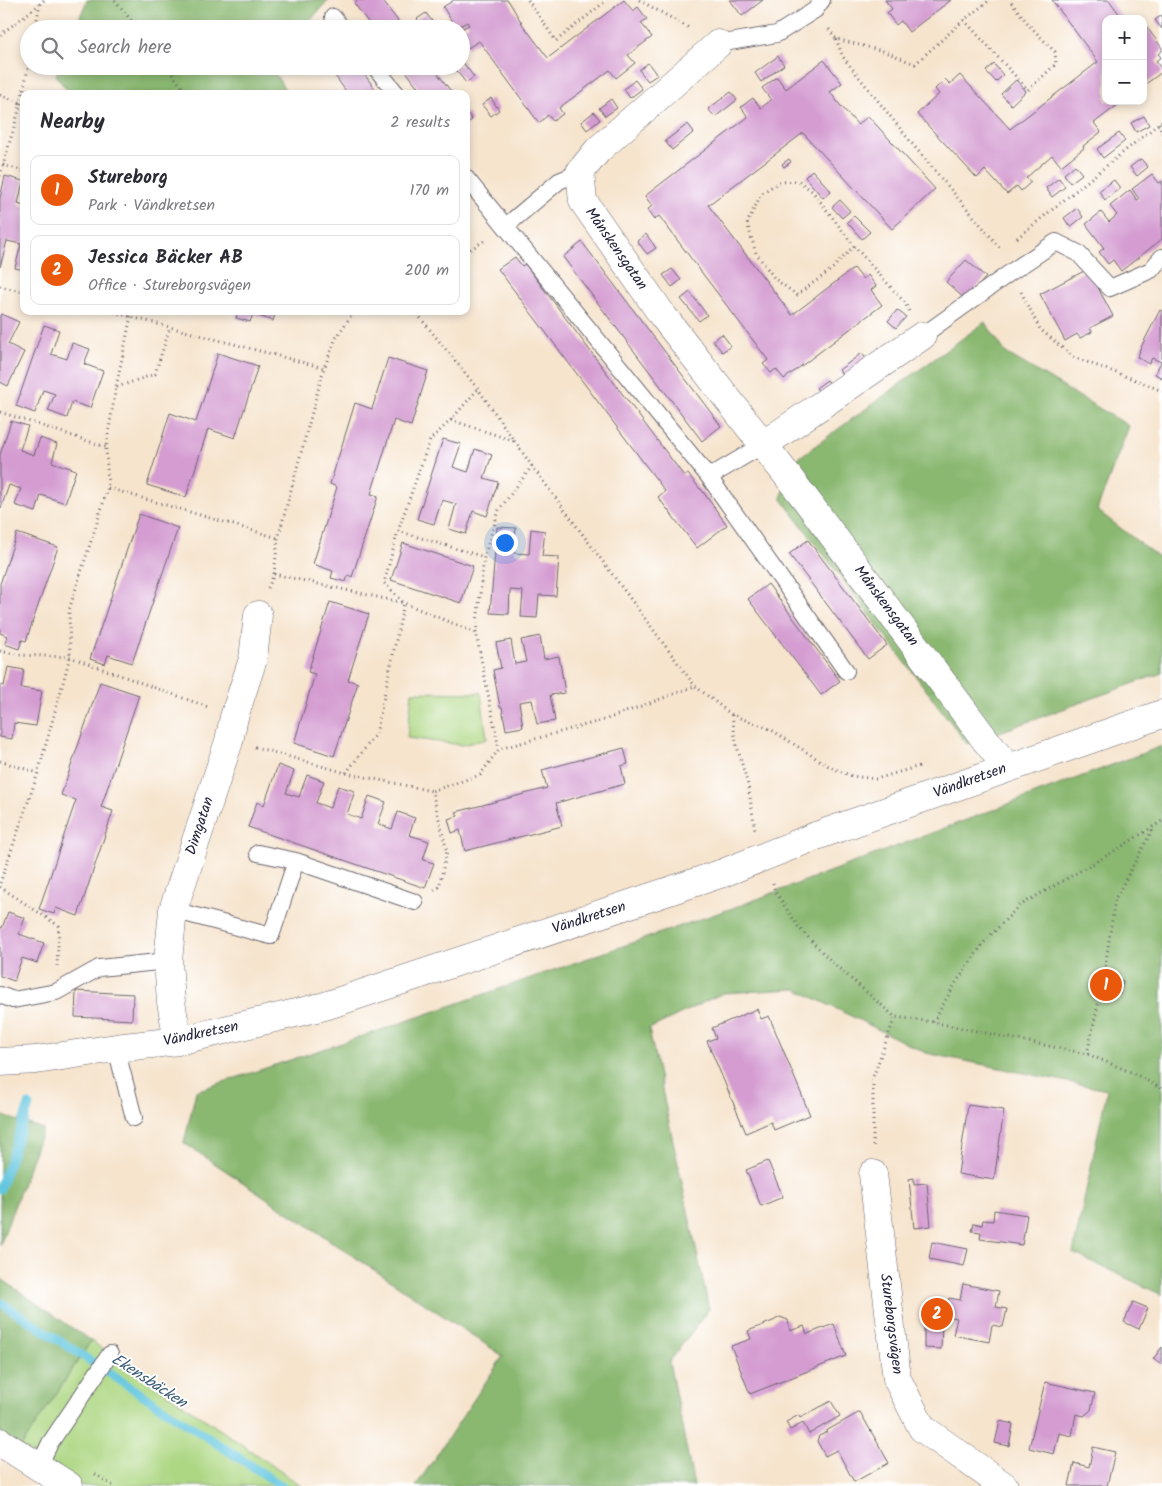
<!DOCTYPE html>
<meta charset="utf-8">
<style>
:root{--surface:#fff;--page:#f2f2f3;--text:#2b2b33;--muted:#7c7c81;--line:#e1e1e2;--accent:#ea580c}
body{margin:0;font-family:Kalam,sans-serif;background:var(--page);color:var(--text)}
.controls{position:absolute;right:15px;top:15px;display:grid;overflow:hidden;border-radius:10px;box-shadow:0 2px 8px #0003}
.controls button{width:45px;height:45px;display:grid;place-items:center;padding:0;border:0;border-bottom:1px solid var(--line);background:var(--surface);color:var(--text);font:25px sans-serif}
.you{position:absolute;left:504px;top:542px;width:18px;height:18px;margin:-12px;border:4px solid #fff;border-radius:50%;background:#1a73e8;box-shadow:0 0 0 8px #1a73e833}
.badge{display:grid;place-items:center;width:32px;height:32px;border-radius:50%;background:var(--accent);color:#fff;font-size:16px;font-weight:700}
.pin{position:absolute;translate:-50% -50%;border:2px solid #fff;box-shadow:0 1px 5px #0006}
.list{margin:0;padding:0;list-style:none}
h2{display:flex;justify-content:space-between;align-items:center;height:65px;margin:0;padding:0 20px;font-size:21px}
h2 small{font-size:16px;font-weight:400;color:var(--muted)}
.list li{display:grid;grid-template-columns:32px 1fr auto;gap:15px;align-items:center;box-sizing:border-box;height:70px;margin:0 10px 10px;padding:0 10px;border:1px solid var(--line);border-radius:10px}
.list b{display:block;font-size:19px;white-space:nowrap}
.list p{margin:0;font-size:16px;white-space:nowrap;color:var(--muted)}
.list em{font-size:16px;font-style:normal;color:var(--muted)}
.icon{flex:none;width:28px;height:28px;fill:none;stroke:currentColor;stroke-width:2;stroke-linecap:round;stroke-linejoin:round}
.map{position:relative;flex:none;width:1162px;height:1486px;overflow:hidden}
.search{position:absolute;background:var(--surface);box-shadow:0 2px 8px #0003;left:20px;top:20px;width:450px;height:55px;display:flex;align-items:center;gap:12px;box-sizing:border-box;padding:0 18px;border-radius:28px;color:var(--muted);font-size:19px}
.panel{position:absolute;background:var(--surface);box-shadow:0 2px 8px #0003;left:20px;top:90px;width:450px;height:225px;border-radius:10px}
.map>svg:first-child{display:block}
.green{fill:#add783;stroke:#687c5f}
.forest{fill:#8ab871;stroke:#566d56}
.lines{fill:none;stroke-linecap:round;stroke-linejoin:round}
.stream{stroke:#62c6df;stroke-width:9}
.building{fill:#d49cd1}
.service-casing{stroke:#6c666e;stroke-width:18}
.minor-casing{stroke:#6c666e;stroke-width:29}
.tertiary-casing{stroke:#6c666e;stroke-width:29}
.path{stroke:#6c666e;stroke-width:3;stroke-dasharray:1 4;stroke-linecap:butt}
.service{stroke:#fff;stroke-width:16}
.minor{stroke:#fff;stroke-width:28}
.tertiary{stroke:#fff;stroke-width:28}
.minor-bridge-casing{stroke:#6c666e;stroke-width:29;stroke-linecap:butt}
.minor-bridge{stroke:#fff;stroke-width:28}
.labels{text-anchor:middle;dominant-baseline:central;stroke-width:4;stroke-linejoin:round;paint-order:stroke}
.street-label{font-size:15px;fill:#22223b;stroke:#fff}
.water-label{font-size:16px;font-style:italic;fill:#385b74;stroke:#fff}
</style>
<div class="map">
<svg width="1162" height="1486" viewBox="0 0 1162 1486">
<rect width="100%" height="100%" fill="#fff"/>
<filter id="ink" filterUnits="userSpaceOnUse"><feTurbulence type="fractalNoise" baseFrequency=".02" numOctaves="2"/><feDisplacementMap in="SourceGraphic" scale="10" xChannelSelector="R" yChannelSelector="G"/><feConvolveMatrix kernelMatrix="1 2 1 2 8 2 1 2 1" color-interpolation-filters="sRGB"/></filter>
<filter id="wash" filterUnits="userSpaceOnUse"><feTurbulence type="fractalNoise" baseFrequency=".0096" numOctaves="4" result="noise"/><feDisplacementMap in="SourceGraphic" scale="20" xChannelSelector="R" yChannelSelector="G"/><feGaussianBlur stdDeviation="1.12" result="paint"/><feColorMatrix in="noise" values="0 0 0 0 0 0 0 0 0 0 0 0 0 0 0 0 0 1.4 0 .05"/><feComposite in="paint" operator="in"/></filter>
<g filter="url(#wash)">
<rect width="100%" height="100%" fill="#f6e4cd"/>
<path class="green" d="M412,692L481,693L487,739L462,745L407,738Z
M91,1341L302,1486H82L21,1447Z"/>
<path class="forest" d="M87,0H328L303,29H75Z
M59,66H270L288,94H70L56,76Z
M985,322L1006,353L1129,426L1097,510L1162,560V673L967,744L781,498L793,462Z
M1162,746V1295L1073,1253L1107,1090L926,1053L796,989L723,993L649,1029L709,1309L669,1362L694,1486H416L503,1356L184,1143L196,1091L375,1032L744,904Z
M0,1115L43,1129L0,1245Z
M0,1278L91,1341L21,1447L0,1433Z"/>
<g class="lines">
<path class="stream" d="M0,1189L29,1105
M0,1302L282,1486"/>
</g>
<g id="blocks">
<path class="building" d="M358,0H382L404,29H373L354,3Z
M454,0H508L523,25L548,58L624,0L633,11L638,7L647,19L641,23L652,37L628,55L635,63L616,78L610,70L559,108L563,114L553,121L548,115L539,123L479,41L468,48L461,37V29L469,25L467,22L456,28L443,7Z
M730,0H763L742,16Z
M885,0H951L909,32L901,21L896,25L887,13L892,9Z
M1052,0H1109L1123,19H1106V101H1123L1094,123L1101,132L1083,146L1084,148L1061,166L1052,155L1026,178L1031,182L1021,191L1017,186L1007,194L985,170L977,178L917,114L939,94L935,89L945,79L950,84L960,75L1010,129L1098,62Z
M426,13L435,25L429,29H424L417,19Z
M1162,15V29L1155,20Z
M1146,26L1162,48V51L1158,54L1161,57L1156,61L1162,70V72L1143,86V28Z
M778,56L784,65L761,82L755,73Z
M461,60L474,77L466,83L453,66H461Z
M824,60L842,83L830,92L840,105L858,125L868,116L935,189L892,229L803,133L708,205L792,315L854,268L863,279L868,275L876,286L871,290L882,305L784,379L776,369L771,373L763,364L768,360L659,216L654,220L647,210L652,206L645,196L748,117L741,107L753,98L761,108L771,100L762,88L777,77L786,89Z
M648,63L657,75L648,81L639,70Z
M994,64L1003,75L996,82L986,71Z
M328,66H358L379,94H348Z
M402,66H432L453,94H423Z
M635,80L642,89L630,98L624,89Z
M1016,80L1026,91L1011,105L1001,94Z
M731,92L737,100L715,117L708,109Z
M491,98L499,110L491,116L482,105Z
M611,99L617,108L605,116L599,108Z
M466,111L472,120L466,124Z
M594,112L600,120L587,130L581,122Z
M1144,116L1149,125L1136,132L1131,123Z
M688,124L694,132L672,150L665,141Z
M1119,133L1125,141L1103,158L1097,149Z
M789,159L791,162L784,167L782,164Z
M1141,159L1148,167L1137,176L1130,167Z
M1075,165L1082,174L1070,183L1064,174Z
M812,170L831,191L823,198L805,177Z
M1152,174L1159,183L1162,181V239L1121,271L1113,260L1108,264L1099,252L1104,248L1086,224L1101,212L1109,222L1117,215L1110,206L1130,190L1137,200L1139,199L1132,189Z
M5,176L23,181L18,204L24,206V270L15,268L21,244L7,241L0,267V198Z
M1059,178L1065,187L1052,197L1046,188Z
M1114,180L1120,188L1105,200L1099,191Z
M840,200L850,211L842,218L832,207Z
M1077,208L1083,217L1070,227L1064,218Z
M854,216L870,232L862,239L847,222Z
M646,234L656,248L647,254L637,241Z
M582,242L721,426L702,441L563,257Z
M515,257L522,266L525,264L684,476L688,474L700,489H701L727,525L697,548L658,497L665,491L498,269Z
M966,260L986,277L966,300L946,282Z
M672,269L681,280L672,287L663,275Z
M1088,269L1113,316L1090,328L1092,332L1080,338L1077,334L1065,341L1040,294Z
M690,292L707,315L699,321L681,299Z
M897,310L906,317L896,328L888,321Z
M1160,310L1162,311V378L1155,374L1161,362L1152,358L1149,364L1137,357L1140,351H1139Z
M238,311H276L273,321L253,314L250,322L236,318Z
M1,314L19,322L8,344L24,352L8,386L0,382V316Z
M44,325L59,330L51,354L67,359L72,343L90,349L84,364L103,371L90,408L72,402L67,418L48,411L55,394L43,390L35,413L16,406Z
M722,334L731,346L722,352L713,340Z
M218,353L258,366L235,438L208,429L186,497L147,485L170,413L196,422Z
M862,353L868,362L846,379L839,370Z
M388,358L428,371L411,426L394,420L371,494L378,496L352,577L348,575L346,582L331,578L333,571L313,564L337,487L330,484L355,403L372,409Z
M827,380L834,388L823,397L816,388Z
M11,421L28,426L20,450L34,455L40,438L57,444L52,462L76,470L65,503L41,495L36,512L15,505L21,489L9,485L1,508L0,507V455Z
M443,439L461,444L453,467L468,472L475,449L492,455L484,478L498,482L487,516L473,511L466,534L449,529L456,504L442,500L434,524L417,519Z
M139,514L178,528L132,663L108,655L105,664L90,659Z
M497,527L516,528L514,553L529,554L531,529L545,531L542,556L559,557L556,596L539,595L537,618L521,617L523,591L510,590L509,614L490,613Z
M17,533L58,547L26,641L22,640L19,649L5,644L7,636L0,633V584Z
M808,540L887,645L868,659L789,554Z
M403,543L473,566L461,603L391,580Z
M768,584L840,681L821,695L748,599Z
M330,602L369,614L348,680L358,683L334,756L294,743L315,674L308,672Z
M540,636L544,659L559,656L565,693L550,695L555,721L537,724L532,700L519,702L523,727L506,730L502,707H500L493,670L501,668L496,643L511,640L515,664L526,662L521,640Z
M8,667L24,670L21,688L42,691L36,726L14,723L12,739L0,737V685L4,686Z
M100,682L139,695L101,807L113,811L78,916L56,908L54,914L39,909L76,800L61,795Z
M624,748L628,764L621,766L625,784L556,803L562,826L465,851L460,830L452,833L448,819L458,816L456,812L547,788L542,770Z
M278,765L294,771L286,793L299,797L307,775L324,781L316,803L330,808L338,786L355,791L347,814L361,819L369,796L386,802L378,824L392,829L398,812L415,818L409,835L429,841L423,860L434,863L425,888L248,827L257,802L264,805Z
M8,912L25,918L19,934L44,943L37,963L22,958L14,981L0,976V927L2,928Z
M1112,977L1123,981L1120,994L1108,991Z
M76,991L133,994L132,1020L75,1017Z
M757,1009L761,1019L769,1016L810,1115L774,1130L771,1122L746,1133L707,1041L716,1038L712,1028Z
M968,1105L1004,1110L994,1180L958,1174Z
M768,1161L783,1197L761,1206L746,1170Z
M914,1178V1184L927,1183L931,1226L914,1228L909,1179Z
M994,1210L1027,1215L1022,1245L980,1239L981,1232L972,1231L974,1223L982,1225L983,1220L993,1221Z
M932,1242L968,1249L964,1266L929,1259Z
M963,1284L999,1291L996,1307L1007,1309L1003,1327L992,1325L989,1342L953,1335L957,1318L946,1316L949,1298L960,1300Z
M1133,1302L1148,1308L1139,1329L1124,1322Z
M780,1317L788,1320L790,1331L804,1326L807,1334L834,1324L846,1356L750,1394L731,1346L751,1339L748,1331L773,1321Z
M924,1322L942,1323L941,1349L924,1348Z
M1162,1347V1365L1153,1359Z
M1045,1382L1095,1393L1091,1410L1084,1416L1076,1414L1072,1436L1059,1433L1054,1454L1029,1448Z
M831,1401L840,1416L809,1434L803,1423L790,1430L786,1422L799,1415L800,1418Z
M860,1412L889,1463L854,1482L837,1450L825,1456L817,1441L819,1436L827,1432L826,1431Z
M1000,1421L1013,1424L1009,1446L995,1443Z
M1093,1447L1115,1452L1107,1486H1069L1074,1463L1089,1467Z"/>
</g>
</g>
<g filter="url(#ink)">
<use href="#blocks" fill-opacity="0" stroke="#6c666e" stroke-width="1"/>
<g class="lines">
<defs>
<path id="service" d="M333,17L343,29
M718,44L777,34L815,10L822,0
M374,66L397,94
M466,178L709,477L846,671
M506,226L559,181L580,172
M922,336L1011,272L1056,242L1078,253L1110,288L1151,270L1162,257
M709,477L763,445
M258,853L296,861L415,902
M173,910L271,936L296,861
M0,995L13,1000L56,992L99,968L168,961
M116,1048L134,1118
M39,1466L50,1443L110,1354"/>
<path id="minor" d="M718,44L598,150L580,172L583,201L663,316L804,497L987,742L1008,768
M763,445L922,336
M816,836L1162,714
M178,1041L171,1002L168,961L173,910L229,741L234,717L253,659L258,615
M0,1062L36,1060L116,1048L178,1041L325,1006L723,873
M873,1174L897,1379L922,1428L1004,1486"/>
<path id="tertiary" d="M0,1442L69,1486"/>
</defs>
<use href="#service" class="service-casing"/>
<use href="#minor" class="minor-casing"/>
<use href="#tertiary" class="tertiary-casing"/>
<path class="path" d="M115,0L138,29
M528,0L556,41L607,0
M639,0L691,29
M964,20L1028,90L1056,64L1055,52L1030,26L1009,0
M35,29L40,4L44,0
M829,29L836,39L883,51L915,64L964,20L990,0
M0,35L40,4
M836,39L843,57L914,146L1002,250
M166,66L187,94
M0,95L21,103
M1159,123L1162,133
M3,165L24,171
M0,176L21,103L29,63
M1017,238L1162,121
M854,246L832,269L797,295L775,279L756,253L747,223L762,193L779,182L799,181L813,192L854,246L905,303L909,311
M466,252L487,239
M0,286L24,292
M1021,292L1040,329L1073,357L1144,383L1162,391
M109,311L324,368
M413,311L418,315L478,389L532,466L695,686L732,715L770,729L830,767L852,776L876,779L923,765
M117,387L155,374L170,327
M0,412L106,447
M451,420L514,441
M108,488L278,538
M398,531L484,557
M274,574L278,538L324,368L336,338L354,311
M268,588L274,574L404,603L476,633L499,749
M476,633L484,557L499,510L532,466
M0,651L19,655L70,657L208,707
M732,715L736,743L748,785L755,829
M255,747L346,773L432,791
M0,761L38,773
M346,773L376,734L404,603L384,583L398,531L430,440L451,420L478,389
M0,883L38,773L70,657L69,610L108,488L106,447L116,387L132,311
M773,883L775,891L799,928L832,962L895,1017L933,1022L1087,1054L1133,1073L1162,1089
M0,887L59,926L57,966
M434,890L439,887L447,851L432,791L480,775L499,749L607,719L695,686
M933,1022L955,984L985,941L1019,906L1113,852L1162,821
M1087,1054L1103,982L1115,899L1154,827
M873,1146V1077L895,1017
M95,1474L113,1486"/>
<use href="#service" class="service"/>
<use href="#minor" class="minor"/>
<use href="#tertiary" class="tertiary"/>
<defs>
<path id="minor-bridge" d="M723,873L816,836"/>
</defs>
<use href="#minor-bridge" class="minor-bridge-casing"/>
<use href="#minor-bridge" class="minor-bridge"/>
</g>
</g>
<g class="labels">
<g class="street-label">
<text transform="translate(616 249) rotate(55)">Månskensgatan</text>
<text transform="translate(886 606) rotate(53)">Månskensgatan</text>
<text transform="translate(970 781) rotate(-20)">Vändkretsen</text>
<text transform="translate(200 826) rotate(-72)">Dimgatan</text>
<text transform="translate(589 918) rotate(-18)">Vändkretsen</text>
<text transform="translate(201 1034) rotate(-12)">Vändkretsen</text>
<text transform="translate(891 1324) rotate(83)">Stureborgsvägen</text>
</g>
<g class="water-label">
<text transform="translate(149 1381) rotate(33)">Ekensbäcken</text>
</g>
</g>
</svg>
<div class="controls">
<button>+</button>
<button>−</button>
</div>
<div class="you"></div>
<div class="pin badge" style="left:1106px;top:985px">1</div>
<div class="pin badge" style="left:937px;top:1314px">2</div>
<div class="search"><svg class="icon" aria-label="search" viewBox="0 0 24 24"><circle cx="10" cy="10" r="6"/><path d="M15 15l6 6"/></svg>Search here</div>
<section class="panel">
<h2>Nearby<small>2 results</small></h2>
<ul class="list">
<li><span class="badge">1</span><div><b>Stureborg</b><p>Park · Vändkretsen</p></div><em>170 m</em></li>
<li><span class="badge">2</span><div><b>Jessica Bäcker AB</b><p>Office · Stureborgsvägen</p></div><em>200 m</em></li>
</ul>
</section>
</div>
